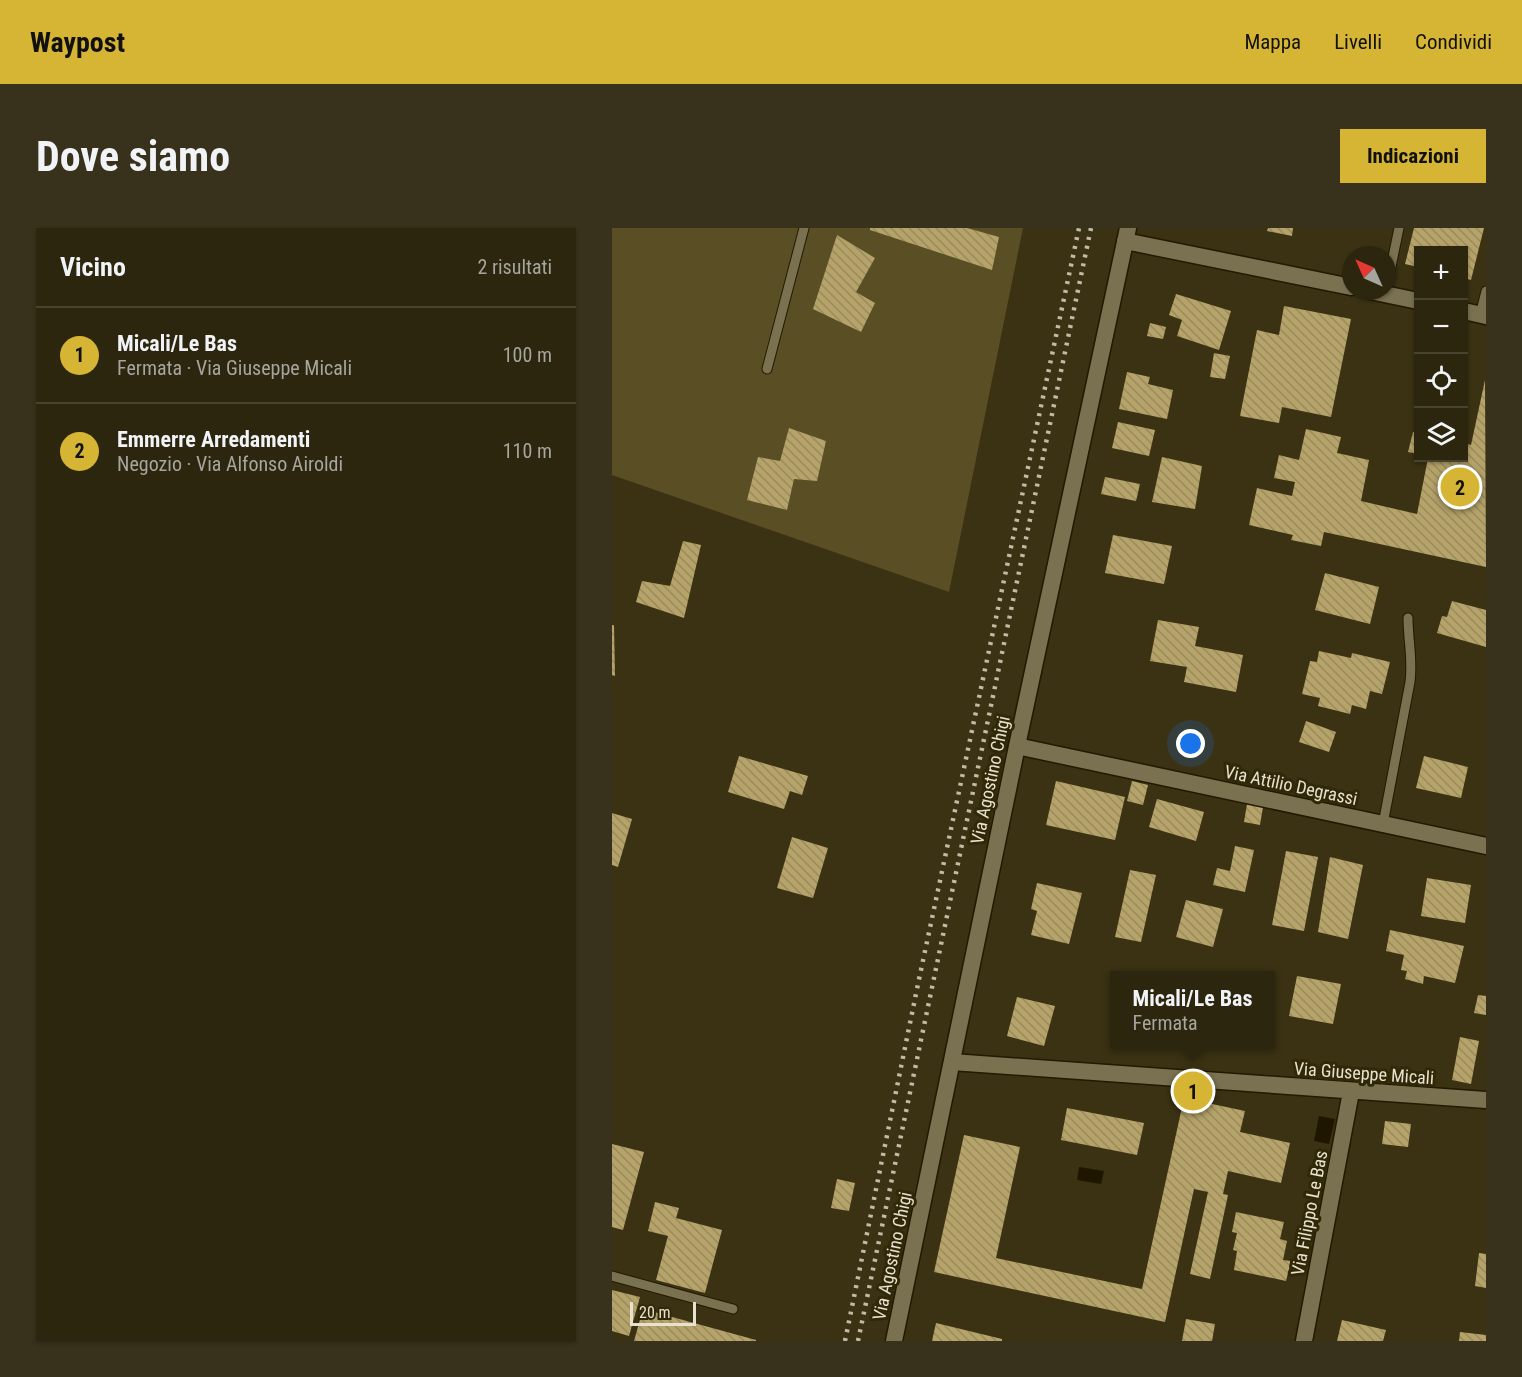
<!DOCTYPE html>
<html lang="it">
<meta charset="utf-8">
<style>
:root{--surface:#2c260e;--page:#38321c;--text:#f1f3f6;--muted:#a6a59e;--line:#48432e;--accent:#d6b534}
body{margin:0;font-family:"Roboto Condensed",sans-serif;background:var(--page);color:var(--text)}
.controls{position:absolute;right:18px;top:18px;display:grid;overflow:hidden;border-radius:0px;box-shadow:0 2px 4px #0004}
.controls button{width:54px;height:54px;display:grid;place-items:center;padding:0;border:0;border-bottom:2px solid var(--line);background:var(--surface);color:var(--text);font:30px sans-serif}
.compass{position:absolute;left:730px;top:18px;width:54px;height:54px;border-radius:50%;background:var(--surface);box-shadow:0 2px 4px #0004;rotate:315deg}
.scale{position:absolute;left:18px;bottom:15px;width:66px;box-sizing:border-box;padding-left:6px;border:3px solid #e7e2d0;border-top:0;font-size:16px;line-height:21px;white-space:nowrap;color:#e7e2d0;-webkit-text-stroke:4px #312808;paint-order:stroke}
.you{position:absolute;left:579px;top:516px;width:21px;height:21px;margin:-15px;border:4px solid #fff;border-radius:50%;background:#1a73e8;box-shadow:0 0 0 9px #1a73e833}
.badge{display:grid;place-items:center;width:39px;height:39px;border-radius:50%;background:var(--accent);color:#111;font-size:20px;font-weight:700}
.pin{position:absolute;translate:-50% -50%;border:3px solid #fff;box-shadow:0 2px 6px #0006}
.popup{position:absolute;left:498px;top:743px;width:165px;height:78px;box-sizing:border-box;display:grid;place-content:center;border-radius:0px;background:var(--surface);filter:drop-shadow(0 2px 4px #0005);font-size:20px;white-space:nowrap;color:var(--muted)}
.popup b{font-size:22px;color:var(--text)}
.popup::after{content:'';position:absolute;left:50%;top:100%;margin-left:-12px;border:12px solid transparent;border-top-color:var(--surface)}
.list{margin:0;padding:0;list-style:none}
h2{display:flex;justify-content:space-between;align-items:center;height:78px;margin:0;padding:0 24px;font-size:26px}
h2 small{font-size:20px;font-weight:400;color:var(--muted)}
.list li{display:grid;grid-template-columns:39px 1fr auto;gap:18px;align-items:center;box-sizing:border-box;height:96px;padding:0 24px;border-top:2px solid var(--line)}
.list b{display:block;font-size:22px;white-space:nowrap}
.list p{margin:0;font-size:20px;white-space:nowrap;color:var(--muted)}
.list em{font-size:20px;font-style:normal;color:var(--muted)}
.icon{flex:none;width:33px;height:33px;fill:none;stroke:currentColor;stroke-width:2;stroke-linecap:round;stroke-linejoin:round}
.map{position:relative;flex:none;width:874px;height:1113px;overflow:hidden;border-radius:0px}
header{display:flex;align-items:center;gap:36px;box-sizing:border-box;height:84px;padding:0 30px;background:var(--accent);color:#111}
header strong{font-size:28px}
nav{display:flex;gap:33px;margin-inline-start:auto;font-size:21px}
.intro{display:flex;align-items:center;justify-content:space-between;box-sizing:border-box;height:144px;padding:0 36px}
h1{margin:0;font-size:42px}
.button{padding:15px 27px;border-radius:0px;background:var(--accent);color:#111;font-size:21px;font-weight:700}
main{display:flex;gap:36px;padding:0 36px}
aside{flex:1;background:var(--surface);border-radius:0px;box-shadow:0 2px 4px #0004}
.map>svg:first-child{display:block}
.green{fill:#5a4e24}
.water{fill:#1f1600}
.building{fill:url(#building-back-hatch)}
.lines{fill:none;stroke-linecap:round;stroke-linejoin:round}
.service-casing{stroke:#221900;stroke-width:11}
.minor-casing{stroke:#221900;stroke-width:19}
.tertiary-casing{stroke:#221900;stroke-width:19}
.service{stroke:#7a7151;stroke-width:9}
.minor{stroke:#7a7151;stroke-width:16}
.tertiary{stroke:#7a7151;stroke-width:16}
.rail{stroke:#c1bba6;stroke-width:4.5;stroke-dasharray:3 6;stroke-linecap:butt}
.labels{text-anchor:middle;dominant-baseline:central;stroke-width:6;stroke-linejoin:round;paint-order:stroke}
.street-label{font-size:18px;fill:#e7e2d0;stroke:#312808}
</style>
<header>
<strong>Waypost</strong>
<nav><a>Mappa</a><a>Livelli</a><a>Condividi</a></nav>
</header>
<div class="intro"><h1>Dove siamo</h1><a class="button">Indicazioni</a></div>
<main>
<aside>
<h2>Vicino<small>2 risultati</small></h2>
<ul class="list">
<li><span class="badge">1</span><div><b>Micali/Le Bas</b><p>Fermata · Via Giuseppe Micali</p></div><em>100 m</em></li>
<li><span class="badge">2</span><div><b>Emmerre Arredamenti</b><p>Negozio · Via Alfonso Airoldi</p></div><em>110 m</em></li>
</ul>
</aside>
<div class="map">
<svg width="874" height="1113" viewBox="0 0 874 1113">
<defs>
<pattern id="building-back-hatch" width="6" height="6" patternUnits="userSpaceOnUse" patternTransform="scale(1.5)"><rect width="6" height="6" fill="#b5a369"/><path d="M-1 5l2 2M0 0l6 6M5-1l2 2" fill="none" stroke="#998b5e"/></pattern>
</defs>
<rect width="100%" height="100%" fill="#3b3213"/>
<path class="green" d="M0,0H411L337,364L0,247Z"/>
<path class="water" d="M707,888L723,891L717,916L702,913Z
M467,939L492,943L489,956L465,952Z"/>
<path class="building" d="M258,0H355L387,9L380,42L258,2Z
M656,0H681L680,8L655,3Z
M802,0H872L859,52L852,50V22H806V39L793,36Z
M225,7L263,30L244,64L263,75L249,104L201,81Z
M564,66L619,83L607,122L565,108L570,92L557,87Z
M672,78L739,91L719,189L670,179L667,195L628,188L645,102L667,107Z
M538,95L554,99L551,111L535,108Z
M602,125L618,128L613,151L598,149Z
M515,144L538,149L536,156L561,162L555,191L507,181Z
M873,152L874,339L712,304L709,318L679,312L681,307L637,297L645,260L680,268L683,254L662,250L667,227L687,232L694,201L729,209L725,225L757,232L749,273L805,286L816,230H852V215L859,217Z
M506,194L543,202L537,228L500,220Z
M177,200L214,213L205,253L182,251L175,282L135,272L146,229L168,233Z
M801,204L806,206V226L796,224Z
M550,229L590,238L583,281L540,274Z
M493,249L528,256L524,273L489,266Z
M501,307L560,318L552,356L493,345Z
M71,313L89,317L72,390L24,374L30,353L58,358Z
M713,345L767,359L758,396L703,382Z
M840,373L874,382V419L825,405L830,388L835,389Z
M546,392L587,399L583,418L631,427L624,464L572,454L575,439L538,433Z
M0,397H2L3,448L0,447Z
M707,423L739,430L740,425L778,434L770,466L758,463L754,481L740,477L738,486L706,478L708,470L690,466L698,433L705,434Z
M694,493L724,504L717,524L687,514Z
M127,528L196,548L190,567L178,563L172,581L116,564Z
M812,528L856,539L849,570L804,560Z
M444,553L513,569L503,612L434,597Z
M520,553L536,557L531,577L515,573Z
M545,571L592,584L584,613L537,599Z
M635,576L651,579L648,597L632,594Z
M0,585L20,591L6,639L0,637Z
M180,609L216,620L201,670L165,660Z
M623,618L642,622L633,664L601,657L605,640L618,643Z
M674,623L706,629L692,703L660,697Z
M718,629L751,637L736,711L706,704Z
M518,642L544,647L529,714L503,709Z
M815,650L859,657L853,695L809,688Z
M425,655L470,665L457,716L419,707L425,683L419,681Z
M574,672L611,681L601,719L564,709Z
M778,702L852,718L843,755L812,748L811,756L793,751L795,743L789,742L792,727L774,723Z
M685,748L729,756L721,796L677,788Z
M866,767L874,768V787L862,785Z
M405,769L443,778L432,818L395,808Z
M848,809L867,813L859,856L840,852Z
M572,870L633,883L628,904L678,915L669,955L616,943L611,966L616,967L598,1051L578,1046L596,964L582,961L553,1094L322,1044L352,907L408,919L384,1030L530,1061Z
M455,880L532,895L525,927L449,912Z
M773,893L799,896L796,919L770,916Z
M0,916L32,924L11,1002L0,999Z
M225,951L243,955L237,983L219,980Z
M43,974L67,980L64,990L110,1002L93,1065L44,1052L56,1008L36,1003Z
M624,984L672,994L668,1011L675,1013L671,1032L679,1033L674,1053L622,1042L625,1023L621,1022L625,1005L620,1004Z
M867,1025L874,1026V1060L863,1058Z
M0,1062L28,1069L17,1108L0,1103Z
M31,1081L144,1112V1113H22Z
M574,1091L603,1096L600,1113H570Z
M730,1092L774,1102L771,1113H725Z
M324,1095L390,1111V1113H320Z
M848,1104L874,1107V1113H847Z"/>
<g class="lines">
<defs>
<path id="service" d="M775,58L787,0
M868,87L874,63
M155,141L192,0
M771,596L798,454C801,432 796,412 796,390
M0,1048L121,1081"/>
<path id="minor" d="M513,13L739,59
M758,63L806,73
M852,83L874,88
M405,518L874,618
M340,834L874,872
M692,1113L739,864"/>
<path id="tertiary" d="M282,1113L405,518L516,0"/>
</defs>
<use href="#service" class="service-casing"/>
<use href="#minor" class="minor-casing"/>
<use href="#tertiary" class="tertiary-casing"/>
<use href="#service" class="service"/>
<use href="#minor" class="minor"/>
<use href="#tertiary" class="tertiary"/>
<path class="rail" d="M233,1113L306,756L467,0
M246,1113L479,0"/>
</g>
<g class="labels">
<g class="street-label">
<text transform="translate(378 552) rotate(-78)">Via Agostino Chigi</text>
<text transform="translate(679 557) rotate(12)">Via Attilio Degrassi</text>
<text transform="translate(752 845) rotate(4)">Via Giuseppe Micali</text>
<text transform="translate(697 985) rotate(-79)">Via Filippo Le Bas</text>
<text transform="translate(280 1028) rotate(-78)">Via Agostino Chigi</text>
</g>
</g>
</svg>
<div class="controls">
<button>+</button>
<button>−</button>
<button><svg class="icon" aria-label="locate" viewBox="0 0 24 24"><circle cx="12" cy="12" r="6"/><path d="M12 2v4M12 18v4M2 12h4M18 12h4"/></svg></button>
<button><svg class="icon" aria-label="layers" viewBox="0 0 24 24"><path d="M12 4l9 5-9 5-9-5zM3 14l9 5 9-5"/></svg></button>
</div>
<svg class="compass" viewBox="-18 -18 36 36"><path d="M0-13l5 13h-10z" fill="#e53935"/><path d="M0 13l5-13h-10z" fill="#a6a59e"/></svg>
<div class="scale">20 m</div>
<div class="you"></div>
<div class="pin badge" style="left:581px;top:863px">1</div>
<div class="popup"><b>Micali/Le Bas</b>Fermata</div>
<div class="pin badge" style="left:848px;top:259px">2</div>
</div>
</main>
